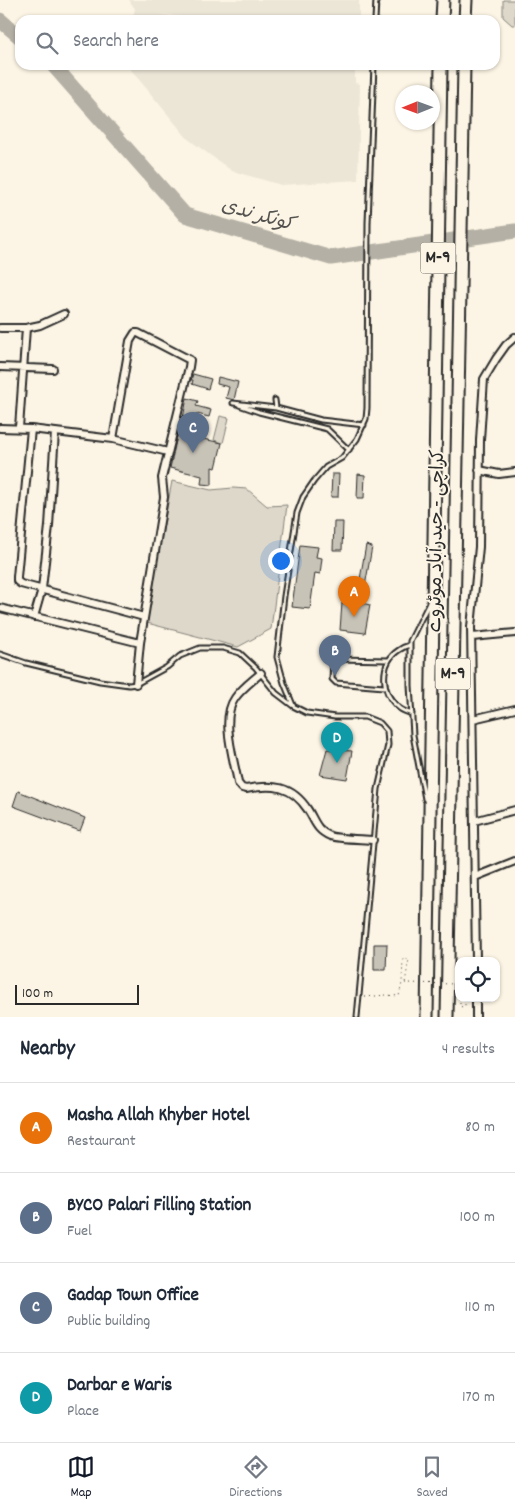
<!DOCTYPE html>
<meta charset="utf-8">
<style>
:root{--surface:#fff;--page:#f2f2f3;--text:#1f2937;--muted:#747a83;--line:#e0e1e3;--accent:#111827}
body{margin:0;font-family:Dekko,"Playpen Sans Arabic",sans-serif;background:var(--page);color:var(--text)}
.controls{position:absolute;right:15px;bottom:15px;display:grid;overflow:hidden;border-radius:10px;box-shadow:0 1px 4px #0004}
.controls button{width:45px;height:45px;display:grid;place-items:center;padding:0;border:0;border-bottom:1px solid var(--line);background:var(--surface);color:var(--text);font:25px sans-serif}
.compass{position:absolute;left:395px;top:85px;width:45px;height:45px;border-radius:50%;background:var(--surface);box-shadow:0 1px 4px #0004;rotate:269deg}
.scale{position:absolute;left:15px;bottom:12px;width:124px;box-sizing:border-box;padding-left:5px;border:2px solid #2b2b2b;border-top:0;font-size:14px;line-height:18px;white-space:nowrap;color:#2b2b2b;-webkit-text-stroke:4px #fcf5e5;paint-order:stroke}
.you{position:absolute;left:280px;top:560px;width:18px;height:18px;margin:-12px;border:4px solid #fff;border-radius:50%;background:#1a73e8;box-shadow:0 0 0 8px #1a73e833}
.badge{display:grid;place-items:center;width:32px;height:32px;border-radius:50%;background:var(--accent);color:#fff;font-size:16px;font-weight:700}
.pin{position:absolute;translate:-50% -41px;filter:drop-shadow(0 1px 2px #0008)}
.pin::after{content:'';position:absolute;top:26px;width:18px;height:15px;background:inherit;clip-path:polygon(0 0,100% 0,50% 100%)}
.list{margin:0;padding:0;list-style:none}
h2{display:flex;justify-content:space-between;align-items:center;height:65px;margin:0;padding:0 20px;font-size:21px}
h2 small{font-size:16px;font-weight:400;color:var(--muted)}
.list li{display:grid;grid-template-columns:32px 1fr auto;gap:15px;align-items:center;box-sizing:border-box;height:90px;padding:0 20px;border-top:1px solid var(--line)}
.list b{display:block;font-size:19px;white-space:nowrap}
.list p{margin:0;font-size:16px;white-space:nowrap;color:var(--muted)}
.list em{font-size:16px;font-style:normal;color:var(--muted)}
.icon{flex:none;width:28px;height:28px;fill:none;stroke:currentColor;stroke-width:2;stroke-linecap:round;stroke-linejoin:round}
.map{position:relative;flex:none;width:515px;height:1017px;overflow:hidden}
.search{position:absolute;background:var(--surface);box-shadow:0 1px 4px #0004;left:15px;right:15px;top:15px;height:55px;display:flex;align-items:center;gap:12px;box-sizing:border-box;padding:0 18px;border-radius:15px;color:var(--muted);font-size:19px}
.sheet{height:425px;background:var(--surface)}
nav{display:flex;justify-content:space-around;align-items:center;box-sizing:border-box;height:70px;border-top:1px solid var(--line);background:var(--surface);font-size:14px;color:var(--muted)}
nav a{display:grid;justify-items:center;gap:2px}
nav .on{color:var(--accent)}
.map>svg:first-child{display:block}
.built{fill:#ece6d7}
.green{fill:#ded8ca;stroke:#84827a}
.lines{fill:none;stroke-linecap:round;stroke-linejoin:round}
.river{stroke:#b4b0a5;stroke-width:15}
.building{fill:#c8c3b7;stroke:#2b2b2b}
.lane-casing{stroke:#2b2b2b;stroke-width:7}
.street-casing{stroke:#2b2b2b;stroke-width:10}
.highway-casing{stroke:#2b2b2b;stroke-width:15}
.path{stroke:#2b2b2b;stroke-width:1;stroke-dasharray:1 4;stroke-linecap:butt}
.lane{stroke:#fcf5e5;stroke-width:3}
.street{stroke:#fcf5e5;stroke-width:6}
.highway{stroke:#fcf5e5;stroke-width:11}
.path-bridge{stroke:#2b2b2b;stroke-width:1;stroke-dasharray:1 4;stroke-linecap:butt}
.labels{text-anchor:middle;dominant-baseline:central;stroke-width:4;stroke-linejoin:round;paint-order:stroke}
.shield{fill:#fcf5e5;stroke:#6a6863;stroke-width:1}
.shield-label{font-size:18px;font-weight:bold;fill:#2b2b2b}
.street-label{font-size:19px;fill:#2b2b2b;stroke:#fcf5e5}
.water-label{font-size:20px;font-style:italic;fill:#545350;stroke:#fcf5e5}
</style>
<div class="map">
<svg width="515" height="1017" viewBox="0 0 515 1017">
<rect width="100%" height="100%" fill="#fcf5e5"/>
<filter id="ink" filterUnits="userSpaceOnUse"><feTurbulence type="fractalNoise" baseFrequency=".02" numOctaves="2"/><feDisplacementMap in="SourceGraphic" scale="10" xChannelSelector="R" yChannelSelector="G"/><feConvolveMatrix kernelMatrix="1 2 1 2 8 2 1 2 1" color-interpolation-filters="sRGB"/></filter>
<g filter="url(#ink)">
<path class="built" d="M129,0H359V20H196L158,13L186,20H132L135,9Z
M127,65H355V83L360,84L358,180L281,185L232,171L188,139Z"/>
<path class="green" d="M503,0H515V25H512L503,17Z
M220,416L229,418L223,443L214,440Z
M172,481L211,490L233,488L247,489L267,506L287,505L271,629L238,647L147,623L149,606Z"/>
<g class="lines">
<path class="river" d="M0,20L20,37
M53,65L185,215L331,258L515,231"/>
</g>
<path class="building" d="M193,374L211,379L208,389L192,384L193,380H191Z
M218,377L238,382L234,400L226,398L229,387L217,384Z
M187,398L198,401L196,406L211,410L209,417L197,414L192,433L204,436L203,439L222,443L216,468L212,467V485L201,484L202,476L170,468L178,432L180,433Z
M332,474H339L338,497H331Z
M358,474L365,475L364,498H357Z
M334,522H343L342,550H333Z
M300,545L318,547L316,557L322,558L320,574L315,573L310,609L292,607Z
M366,545L372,547L362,603L370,605L365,633L340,630L342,603L351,604L352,601L356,602Z
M327,749L352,751L347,779L320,775Z
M18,791L85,818L80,831L13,806Z
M374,944H387L386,970H374Z"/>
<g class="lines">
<defs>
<path id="lane" d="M375,20L376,0
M275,400L276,408
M233,403L276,408L321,420L364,425
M239,405L259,412L327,429L349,450
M410,645C406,646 402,648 399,650C379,663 381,693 398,707C402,711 407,712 412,714
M0,654L26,663L100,681L129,685L136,684L167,667L180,656L200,648H223L240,653L256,668L276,693L293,706L307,713L335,717H365L380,723L387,731L388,745L378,789L357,1017
M384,687L336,683L332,679L333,662L337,659L389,660
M293,705L284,683L277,657L284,596L297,513L303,497L314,481L326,467L342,458L357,439L366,419L367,408L368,223L374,65
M425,799L413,735L410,685V641L429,603"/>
<path id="street" d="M0,328H26L40,325L64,314
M0,367L53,369
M0,428L31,429L113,439L168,452
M19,428L26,328
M31,429L17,577V581L21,584L144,617
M113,439L130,341L135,333H138L190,360L189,367L162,478L164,497L140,643L136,684
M479,470L499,474L515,472
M0,608L140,643
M34,617L42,589L49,526L55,432
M472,637L515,633
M261,673C252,681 242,688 235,698C220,719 234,759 238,783L242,788L246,789C272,784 292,785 308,810C315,821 316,830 330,836C338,839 363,839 373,840
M473,719L515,709
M474,821L515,810
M475,877L515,861
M476,961L471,627L479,547L480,440L484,379L496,359L506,345L515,337
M476,998V1017"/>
<path id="highway" d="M442,20L443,0
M465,20L466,0
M427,1017L441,65
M447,1017L464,65"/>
</defs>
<use href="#lane" class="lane-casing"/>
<use href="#street" class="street-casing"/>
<use href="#highway" class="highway-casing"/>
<path class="path" d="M365,997L386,995L399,996L402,983L403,959H409L405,983
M460,998V1007L465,1006V998"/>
<use href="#lane" class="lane"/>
<use href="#street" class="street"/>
<use href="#highway" class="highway"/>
<path class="path-bridge" d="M405,983L459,984"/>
</g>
</g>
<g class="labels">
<g class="shield">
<rect x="420.5" y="242.5" width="35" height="31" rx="4"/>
<rect x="435.5" y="658.5" width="35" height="31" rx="4"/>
</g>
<g class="shield-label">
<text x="438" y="258">M-9</text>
<text x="453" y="674">M-9</text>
</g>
<g class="street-label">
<text transform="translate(438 541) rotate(-89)">کراچی - حیدرآباد موٹروے</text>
</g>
<g class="water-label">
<text transform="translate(257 216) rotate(16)">کونکر ندی</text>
</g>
</g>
</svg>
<div class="controls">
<button><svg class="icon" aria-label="locate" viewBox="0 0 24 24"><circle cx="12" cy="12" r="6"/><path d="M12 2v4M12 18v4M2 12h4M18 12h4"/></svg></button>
</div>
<svg class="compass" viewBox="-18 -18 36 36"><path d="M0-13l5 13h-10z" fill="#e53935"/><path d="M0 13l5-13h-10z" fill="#747a83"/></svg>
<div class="scale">100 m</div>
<div class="you"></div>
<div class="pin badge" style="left:354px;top:617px;background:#e8710a">A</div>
<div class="pin badge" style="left:335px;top:676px;background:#5c6f8a">B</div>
<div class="pin badge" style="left:193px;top:453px;background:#5c6f8a">C</div>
<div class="pin badge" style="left:337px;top:763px;background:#0f9aa8">D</div>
<div class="search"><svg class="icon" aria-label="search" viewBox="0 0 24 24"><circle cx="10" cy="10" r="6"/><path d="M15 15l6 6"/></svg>Search here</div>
</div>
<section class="sheet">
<h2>Nearby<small>4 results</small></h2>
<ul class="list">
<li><span class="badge" style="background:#e8710a">A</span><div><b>Masha Allah Khyber Hotel</b><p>Restaurant</p></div><em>80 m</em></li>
<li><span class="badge" style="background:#5c6f8a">B</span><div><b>BYCO Palari Filling Station</b><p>Fuel</p></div><em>100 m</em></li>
<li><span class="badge" style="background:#5c6f8a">C</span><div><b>Gadap Town Office</b><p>Public building</p></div><em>110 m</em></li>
<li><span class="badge" style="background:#0f9aa8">D</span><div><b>Darbar e Waris</b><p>Place</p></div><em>170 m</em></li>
</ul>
</section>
<nav>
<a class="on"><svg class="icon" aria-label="map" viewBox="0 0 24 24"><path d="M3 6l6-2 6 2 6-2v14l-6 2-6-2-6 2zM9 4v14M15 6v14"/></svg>Map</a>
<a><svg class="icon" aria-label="directions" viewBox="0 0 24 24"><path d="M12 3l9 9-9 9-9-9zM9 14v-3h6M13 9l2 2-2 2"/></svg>Directions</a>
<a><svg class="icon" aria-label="saved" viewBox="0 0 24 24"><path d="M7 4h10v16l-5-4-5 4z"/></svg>Saved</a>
</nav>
